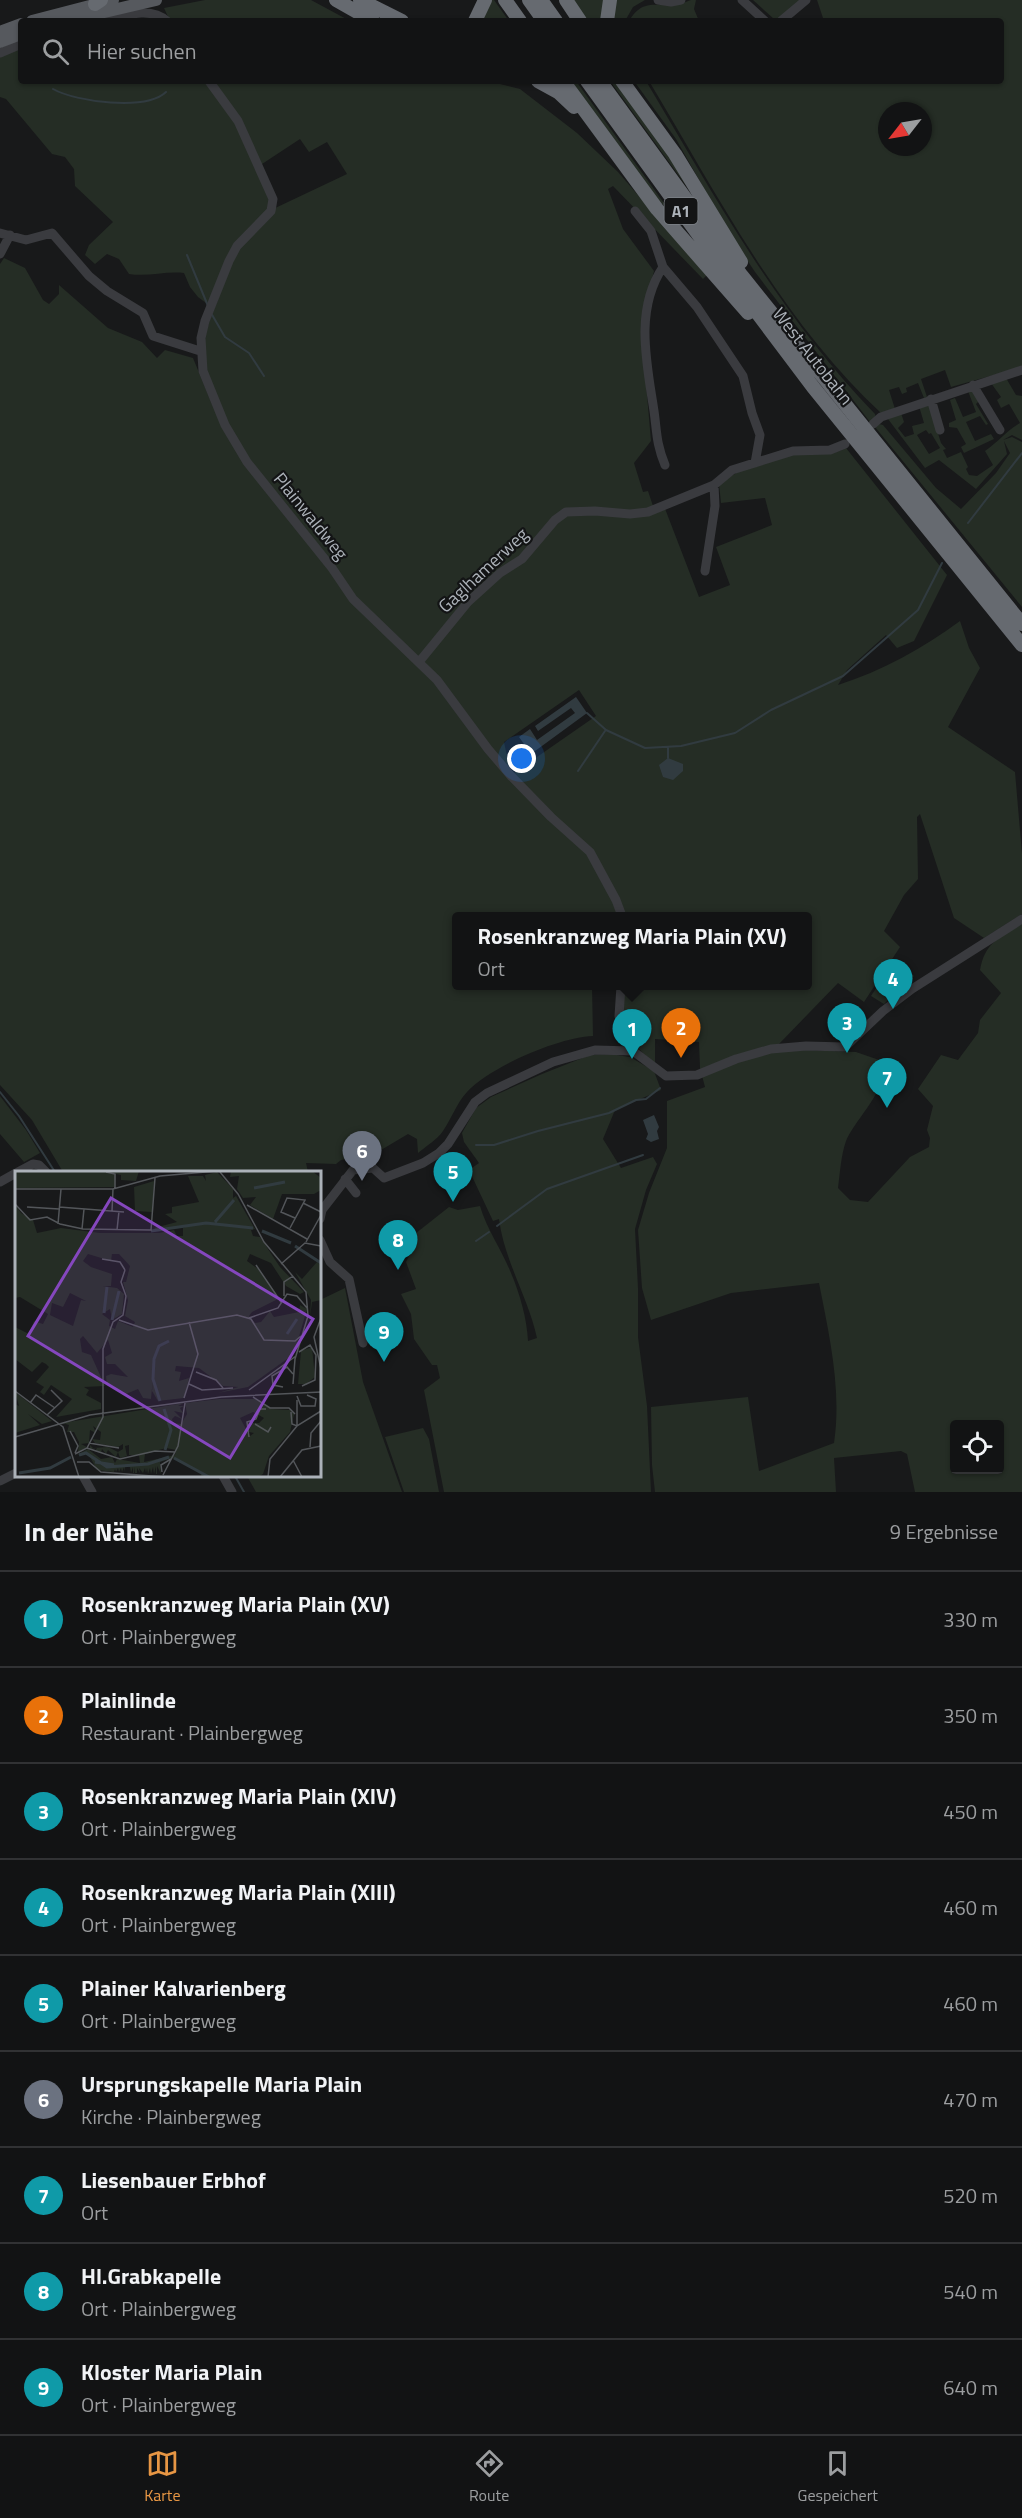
<!DOCTYPE html>
<html lang="de">
<meta charset="utf-8">
<style>
:root{--surface:#121314;--page:#1f2022;--text:#f1f3f6;--muted:#9c9ea0;--line:#313234;--accent:#e79644}
body{margin:0;font-family:"Titillium Web",sans-serif;background:var(--page);color:var(--text)}
.controls{position:absolute;right:18px;bottom:18px;display:grid;overflow:hidden;border-radius:6px;box-shadow:0 2px 4px #0004}
.controls button{width:54px;height:54px;display:grid;place-items:center;padding:0;border:0;border-bottom:2px solid var(--line);background:var(--surface);color:var(--text);font:30px sans-serif}
.compass{position:absolute;left:878px;top:102px;width:54px;height:54px;border-radius:50%;background:var(--surface);box-shadow:0 2px 4px #0004;rotate:239deg}
.you{position:absolute;left:522px;top:759px;width:21px;height:21px;margin:-15px;border:4px solid #fff;border-radius:50%;background:#1a73e8;box-shadow:0 0 0 9px #1a73e833}
.badge{display:grid;place-items:center;width:39px;height:39px;border-radius:50%;background:var(--accent);color:#fff;font-size:20px;font-weight:700}
.pin{position:absolute;translate:-50% -50px;filter:drop-shadow(0 2px 3px #0008)}
.pin::after{content:'';position:absolute;top:32px;width:21px;height:18px;background:inherit;clip-path:polygon(0 0,100% 0,50% 100%)}
.popup{position:absolute;left:452px;top:912px;width:360px;height:78px;box-sizing:border-box;display:grid;place-content:center;border-radius:6px;background:var(--surface);filter:drop-shadow(0 2px 4px #0005);font-size:20px;white-space:nowrap;color:var(--muted)}
.popup b{font-size:22px;color:var(--text)}
.popup::after{content:'';position:absolute;left:50%;top:100%;margin-left:-12px;border:12px solid transparent;border-top-color:var(--surface)}
.list{margin:0;padding:0;list-style:none}
h2{display:flex;justify-content:space-between;align-items:center;height:78px;margin:0;padding:0 24px;font-size:26px}
h2 small{font-size:20px;font-weight:400;color:var(--muted)}
.list li{display:grid;grid-template-columns:39px 1fr auto;gap:18px;align-items:center;box-sizing:border-box;height:96px;padding:0 24px;border-top:2px solid var(--line)}
.list b{display:block;font-size:22px;white-space:nowrap}
.list p{margin:0;font-size:20px;white-space:nowrap;color:var(--muted)}
.list em{font-size:20px;font-style:normal;color:var(--muted)}
.icon{flex:none;width:33px;height:33px;fill:none;stroke:currentColor;stroke-width:2;stroke-linecap:round;stroke-linejoin:round}
.map{position:relative;flex:none;width:1022px;height:1492px;overflow:hidden}
.search{position:absolute;background:var(--surface);box-shadow:0 2px 4px #0004;left:18px;right:18px;top:18px;height:66px;display:flex;align-items:center;gap:15px;box-sizing:border-box;padding:0 21px;border-radius:6px;color:var(--muted);font-size:22px}
.sheet{height:942px;background:var(--surface)}
nav{display:flex;justify-content:space-around;align-items:center;box-sizing:border-box;height:84px;border-top:2px solid var(--line);background:var(--surface);font-size:16px;color:var(--muted)}
nav a{display:grid;justify-items:center;gap:3px}
nav .on{color:var(--accent)}
.map>svg:first-child{display:block}
.green{fill:#252d25;fill-rule:evenodd}
.water{fill:#313b40}
.lines{fill:none;stroke-linecap:round;stroke-linejoin:round}
.stream{stroke:#313b40;stroke-width:2}
.minor{stroke:#3a3b3f;stroke-width:9}
.major{stroke:#56595e;stroke-width:12}
.highway{stroke:#666a70;stroke-width:14}
.labels{text-anchor:middle;dominant-baseline:central;stroke-width:4.5;stroke-linejoin:round;paint-order:stroke}
.shield{fill:#131415;stroke:#7e8388;stroke-width:1.5}
.shield-label{font-size:16px;font-weight:bold;fill:#acb2b9}
.street-label{font-size:18px;fill:#acb2b9;stroke:#131415}
.inset-river{fill:none;stroke:#313b40;stroke-width:3}
.inset-road{fill:none;stroke:#53565a;stroke-width:1.5}
.view{fill:#8547be;fill-opacity:0.15;stroke:#8547be;stroke-width:3}
.inset-edge{fill:none;stroke:#acb2b9;stroke-width:3}
</style>
<div class="map">
<svg width="1022" height="1492" viewBox="0 0 1022 1492">
<rect width="100%" height="100%" fill="#18191a"/>
<path class="green" d="M205,0H311L350,21H170L164,8Z
M486,0H494L509,21H479Z
M571,0H606L603,21H586Z
M615,0H645L633,7L625,21H611Z
M691,0H696L694,9L699,21H629C641,1 651,5 672,5C678,5 685,2 691,0Z
M753,0H802L781,18L774,19Z
M817,0H1022V367L951,387L945,370L921,379L927,397L924,398L918,383L906,388L907,392L902,394L899,387L889,390L895,409L881,413C782,321 718,196 649,81H1001V21H824ZM887,111H923V147H887Z
M21,44V81H488L520,89L577,133L618,172L707,275L703,279L613,186L608,189L623,229L654,271L641,325L651,441L634,463L643,492L648,491L654,509L664,506L699,597L730,585L716,547L772,525L765,498L721,503L719,484C741,467 772,458 799,454C819,452 826,458 846,448L947,575L914,641L897,648L886,635L847,670L838,685C882,671 923,648 960,621L969,648L980,668L948,727L1015,772L1022,854V914L984,938L954,918L920,814L917,817L918,879L904,895L884,931L900,947L864,1002L838,983L779,1044L804,1050L856,1052L882,1061C892,1086 854,1120 846,1141C841,1155 840,1173 838,1188L850,1200L868,1202L910,1157L929,1147L930,1138L927,1130L933,1106L918,1089L941,1055L958,1060L978,1033L980,1020L1001,993L980,970C985,942 999,938 1022,924V1492H915L907,1454L901,1451L834,1458L836,1492H655L652,1465L651,1407L748,1397L759,1471L834,1443C842,1390 829,1334 819,1283L731,1293L651,1320L642,1288L638,1230L649,1193L667,1148V1101L705,1087L700,1068L699,1042L655,1039V1063C629,1046 618,1017 624,986H807V916H456V986H592L593,1036C559,1037 490,1067 467,1092C456,1104 452,1118 443,1131C437,1140 426,1146 418,1153L417,1139L408,1134L376,1153L341,1160L336,1164L306,1163L308,1172H63L32,1120L0,1085V264L4,258L25,268L43,300L49,304L59,294V285L108,328L142,342L157,358L165,350L193,358L214,409C203,362 197,346 218,300L206,303L198,297L190,287L184,273C165,271 148,277 129,274L119,259L107,254L95,264L85,255L89,245L113,222L75,186L74,169L65,157L52,154L6,99L0,97V52ZM300,139L309,152L327,142L347,174L271,210L273,199L259,166ZM579,690L596,716L511,775L504,742ZM954,1424H1000V1470H954Z
M568,81H576L674,217L639,178Z
M610,81H617L663,146L703,209Z
M634,81H646C715,197 780,316 875,414L876,419L870,422L755,272L729,233L676,139Z
M1006,378L1016,395L1022,396V440L1012,435L1003,440L1012,437L1022,442V607L875,427L879,424L883,425L936,488L961,509L996,473L1010,453L1004,441L1007,454L976,489L939,460L925,468L888,419L901,413L904,422L898,428L905,437L914,434L912,426L924,423L919,406L929,404L941,443L946,449L943,450L947,458L961,452L968,467L966,469L969,475L977,476L993,465L985,451C998,442 1006,431 1020,423L1009,404L1001,408L997,400L1001,397L991,383ZM926,430L929,434L931,433L940,448L929,454L917,435Z
M971,389L979,401L976,404L988,424L986,425L980,416L966,422L975,441L991,434L994,439L964,453L961,447L966,444L957,428L949,427V423L956,420L950,400L955,398L963,417L976,412L968,391Z
M895,959L914,976L884,1004L871,996Z
M610,1054L630,1057L654,1071L661,1090L615,1110L603,1139L621,1168L653,1157L657,1164L646,1190L635,1229L638,1288V1337L647,1406L651,1492H444L424,1390L440,1378L437,1365H432L414,1339L411,1314L401,1294L416,1289L406,1262L410,1254L406,1241L449,1207L458,1210L480,1206C487,1230 502,1250 511,1273C520,1294 527,1319 528,1341L537,1338C528,1297 504,1260 499,1219L493,1221L469,1170L479,1163L464,1142L462,1133L476,1108L491,1097L542,1074L590,1055Z
M0,1096L26,1130L40,1153L24,1162L0,1134Z
M345,1288L363,1382L402,1492H256L247,1476H320V1300Z
M423,1428L429,1439L439,1492H404L385,1437Z"/>
<path class="water" d="M576,697L587,713L531,754L519,737L530,729L537,740L575,713L571,708L538,731L535,726Z
M668,758L683,764V771L673,780L663,777L659,765Z
M654,1115L659,1127L657,1131L659,1139L651,1142L646,1139L648,1134L643,1120Z"/>
<g class="lines">
<path class="stream" d="M53,89C76,102 146,111 166,92
M187,255L208,306
M211,313L225,337L249,353L264,376
M968,523L1022,453
M587,713L606,730L645,748L681,746L735,733L771,710L843,676L918,610L942,563
M668,747V758
M578,771L605,731
M0,1092L19,1116L55,1172
M476,1145H494L538,1131L609,1113L636,1100L646,1099L660,1088
M497,1226L547,1189L643,1155
M476,1241L489,1232
M235,1476L244,1492"/>
<path class="minor" d="M658,0L671,2L681,0
M742,0L765,21
M99,21C120,17 150,5 167,21
M781,21L806,0
M0,53L21,44
M209,81L238,121L273,199L271,211L237,246L229,261L205,321L201,338L203,371L225,425L247,462L332,568L353,599L437,680L488,749L511,776L551,817L590,852L616,900L622,916
M635,211L651,231L663,267L697,307L743,376L752,413L760,435L755,463
M0,233L26,240L52,233L89,276L107,291L143,313L153,336L200,351
M0,254L10,235
M663,267C634,310 647,364 654,411C657,432 656,443 665,465
M973,385L1000,430
M931,399L940,430
M873,424L881,417L1022,370
M705,571L715,506L714,485
M419,662L468,602L500,573L522,559L555,520L566,512L595,511L630,514L648,512L714,485L732,470L793,451L830,450L845,444
M621,986L619,1016L633,1051
M18,1172L33,1164L39,1165L46,1172
M345,1179L356,1193
M0,1182L16,1173
M320,1219L322,1210L353,1170L373,1168L384,1178L423,1163L439,1153L448,1144L475,1102L487,1093L553,1062L595,1050L633,1051L666,1076L697,1075L736,1059L771,1049L806,1046L845,1047L883,1011L912,989L1022,919
M320,1240L330,1262L349,1279L363,1343
M83,1476L92,1492
M223,1476L232,1492
M0,1481L16,1473"/>
<path class="major" d="M32,21L113,0
M66,21L156,0
M0,32L21,24
M0,42L21,34"/>
<path class="highway" d="M336,0L373,21
M360,0L402,21
M505,0L520,21
M529,0L544,21
M541,0L556,21
M566,0L580,21
M95,4L101,0
M475,21L485,0
M607,21L610,0
M538,81L558,92L574,107
M563,81L657,209L748,313
M587,81L700,237L813,387L1022,645
M600,81L742,276L1022,624
M622,81L675,154L741,262"/>
</g>
<g class="labels">
<rect class="shield" x="664.5" y="198" width="33" height="26" rx="4.5"/>
<g class="shield-label">
<text x="681" y="211">A1</text>
</g>
<g class="street-label">
<text transform="translate(813 356) rotate(52)">West Autobahn</text>
<text transform="translate(311 516) rotate(51)">Plainwaldweg</text>
<text transform="translate(483 570) rotate(-43)">Gaglhamerweg</text>
</g>
</g>
<g transform="translate(15 1171)">
<rect width="306" height="306" fill="#18191a"/>
<path d="M0,0H124L121,10L106,9V4L101,3L100,16L0,17ZM216,0H297L306,7V19L299,23H267L258,48L235,34L241,26L228,27L222,18L224,5L215,6ZM202,1L218,18V27L221,25L240,58L236,59L238,65L245,66L265,96L289,121L285,123L271,115L256,92L235,83L232,90L243,98L263,128L237,141L234,145L240,152L246,151L255,140L259,146L284,141L285,134L292,138L279,183L233,216L203,222L223,216L208,215L184,197L161,195L160,200L166,201L164,210L174,207L169,227L143,230L137,220L138,207L136,228L128,227L123,218L111,223L92,214L91,205L96,203L113,206L100,193H92L90,186L97,182L93,169L82,182L68,165L65,168L67,181L76,184L90,215L69,216L74,219L71,224L86,232V238L41,246L57,228L36,214L29,224L25,221L29,216L21,211L34,196L31,193L27,191L17,201L0,188V156L14,163L19,150L28,153L33,143L5,126L0,127V33L6,42L18,49L22,62L46,57L85,62H144L159,59L162,65H168V57L176,54L143,60L139,57L162,51L150,43L157,42V36L184,31L173,5H188L191,10L190,4ZM73,83L96,90L97,83H104L115,95L111,111H108L113,129L110,145L120,151L118,156L103,150L100,158L94,155L95,149L87,143L95,138L97,149L107,143L109,123L102,117L88,115H96L97,103L76,96L68,90ZM55,122L71,130L66,129L58,155L35,144L37,132L48,136ZM139,10L137,41L120,40L119,16ZM302,91L306,94V129L297,131L295,146L296,129L280,101L287,108ZM297,176L300,206L291,213H283L286,180ZM0,221L37,250L27,253L13,243L25,254L0,262V233L4,235ZM204,228H242L256,238L275,239L279,243L275,261L254,285L248,303L243,306H187L184,300L157,287L145,291L146,303L142,295V303H141V295L139,303L138,296L136,303L135,297L133,303L132,297L131,302L130,297L128,302L124,297L125,302L122,297V302H120L119,296V302H118V296L116,302L115,296H110V301L109,296L107,301L106,297L104,301L103,297L101,301L100,298L99,301L82,299L73,282L62,284L73,278L86,288L97,286L100,292L102,288L125,292L124,284H114V274L110,275L112,285L105,287L103,281L101,286L93,279L91,283L87,278L86,282L80,280L82,277L75,278V274L78,277L93,276L103,281L108,278V273L103,276L80,272L77,268L85,269L86,261L78,255L81,262L75,259L74,272L66,273L72,276L63,281L64,271L59,261H52L54,254L47,252L169,232L163,235H169L165,237L168,242L159,240L167,248L160,245L157,248L158,252L166,253L172,243L170,232ZM238,241L249,247L244,252H233L234,261L239,262L235,265L225,247ZM151,277L161,279L160,284L129,291L130,283Z" fill="#252d25" fill-rule="evenodd"/>
<path class="inset-river" d="M239,17L270,11M200,51L219,29M136,60L191,52L238,57M247,60L276,72M280,75L306,92M89,142L92,116M97,149L104,120M272,163L282,148M145,230L138,208L139,188L144,175L154,170M149,238L156,259L150,279M64,284L71,282L92,296L133,293L154,286M159,287L194,306M80,291L99,294M4,302L35,297L56,286"/>
<path class="inset-road" d="M91,1L100,3V18M205,1L223,23L249,71L291,121L293,145L280,188L278,213M0,18H98L145,5L202,0M288,32L306,41M0,33L15,49L32,46L45,53L68,58L136,59L140,7M232,34L292,68M12,36L44,38M44,36L109,41M97,40L98,18M43,53L46,18M275,57L290,29L272,27L266,41L280,47M67,58L69,38M102,59L104,40M291,71L306,44M87,88L105,91L110,99M266,93L290,72L306,75M241,94L266,131M269,125V111L278,105M234,147L263,137L272,123L282,125L292,137M306,147L299,166L306,198M104,149L133,159L222,144L236,148L249,169L280,170L286,165M284,181L295,174L301,184L300,209L287,215M181,201L201,209L208,217M174,213L187,219L218,217M268,216L258,214L257,205L272,196L278,203M234,219L281,185M0,220L48,256L64,306M282,225L286,235H300L301,228L292,224M238,226L255,237H274L280,243M169,227L183,183L174,151M15,232L21,224L40,237M276,241L277,253L282,255L306,240M32,244L47,230L36,219M240,253L253,261L256,256M55,260L63,275L60,282M0,266L75,244L206,226L306,221M234,266L232,251L241,248L245,238H251M74,272L104,277M295,276L296,262L306,250M72,277L105,288L140,280L160,281M60,283L72,277L88,246V178L98,151L108,144L111,125L106,111L110,99M278,289L287,306M62,291H74L86,301L150,306M147,301L146,294L156,288M148,304L163,275L170,232M253,306L255,288L282,255V229M265,306L287,279L306,275"/>
<path class="view" d="M96,27L298,148L215,287L13,165Z"/>
<rect width="306" height="306" class="inset-edge"/>
</g>
</svg>
<div class="controls">
<button><svg class="icon" aria-label="locate" viewBox="0 0 24 24"><circle cx="12" cy="12" r="6"/><path d="M12 2v4M12 18v4M2 12h4M18 12h4"/></svg></button>
</div>
<svg class="compass" viewBox="-18 -18 36 36"><path d="M0-13l5 13h-10z" fill="#e53935"/><path d="M0 13l5-13h-10z" fill="#9c9ea0"/></svg>
<div class="you"></div>
<div class="pin badge" style="left:632px;top:1059px;background:#0f9aa8">1</div>
<div class="popup"><b>Rosenkranzweg Maria Plain (XV)</b>Ort</div>
<div class="pin badge" style="left:681px;top:1058px;background:#e8710a">2</div>
<div class="pin badge" style="left:847px;top:1053px;background:#0f9aa8">3</div>
<div class="pin badge" style="left:893px;top:1009px;background:#0f9aa8">4</div>
<div class="pin badge" style="left:453px;top:1202px;background:#0f9aa8">5</div>
<div class="pin badge" style="left:362px;top:1181px;background:#6b7280">6</div>
<div class="pin badge" style="left:887px;top:1108px;background:#0f9aa8">7</div>
<div class="pin badge" style="left:398px;top:1270px;background:#0f9aa8">8</div>
<div class="pin badge" style="left:384px;top:1362px;background:#0f9aa8">9</div>
<div class="search"><svg class="icon" aria-label="search" viewBox="0 0 24 24"><circle cx="10" cy="10" r="6"/><path d="M15 15l6 6"/></svg>Hier suchen</div>
</div>
<section class="sheet">
<h2>In der Nähe<small>9 Ergebnisse</small></h2>
<ul class="list">
<li><span class="badge" style="background:#0f9aa8">1</span><div><b>Rosenkranzweg Maria Plain (XV)</b><p>Ort · Plainbergweg</p></div><em>330 m</em></li>
<li><span class="badge" style="background:#e8710a">2</span><div><b>Plainlinde</b><p>Restaurant · Plainbergweg</p></div><em>350 m</em></li>
<li><span class="badge" style="background:#0f9aa8">3</span><div><b>Rosenkranzweg Maria Plain (XIV)</b><p>Ort · Plainbergweg</p></div><em>450 m</em></li>
<li><span class="badge" style="background:#0f9aa8">4</span><div><b>Rosenkranzweg Maria Plain (XIII)</b><p>Ort · Plainbergweg</p></div><em>460 m</em></li>
<li><span class="badge" style="background:#0f9aa8">5</span><div><b>Plainer Kalvarienberg</b><p>Ort · Plainbergweg</p></div><em>460 m</em></li>
<li><span class="badge" style="background:#6b7280">6</span><div><b>Ursprungskapelle Maria Plain</b><p>Kirche · Plainbergweg</p></div><em>470 m</em></li>
<li><span class="badge" style="background:#0f9aa8">7</span><div><b>Liesenbauer Erbhof</b><p>Ort</p></div><em>520 m</em></li>
<li><span class="badge" style="background:#0f9aa8">8</span><div><b>Hl.Grabkapelle</b><p>Ort · Plainbergweg</p></div><em>540 m</em></li>
<li><span class="badge" style="background:#0f9aa8">9</span><div><b>Kloster Maria Plain</b><p>Ort · Plainbergweg</p></div><em>640 m</em></li>
</ul>
</section>
<nav>
<a class="on"><svg class="icon" aria-label="map" viewBox="0 0 24 24"><path d="M3 6l6-2 6 2 6-2v14l-6 2-6-2-6 2zM9 4v14M15 6v14"/></svg>Karte</a>
<a><svg class="icon" aria-label="directions" viewBox="0 0 24 24"><path d="M12 3l9 9-9 9-9-9zM9 14v-3h6M13 9l2 2-2 2"/></svg>Route</a>
<a><svg class="icon" aria-label="saved" viewBox="0 0 24 24"><path d="M7 4h10v16l-5-4-5 4z"/></svg>Gespeichert</a>
</nav>
